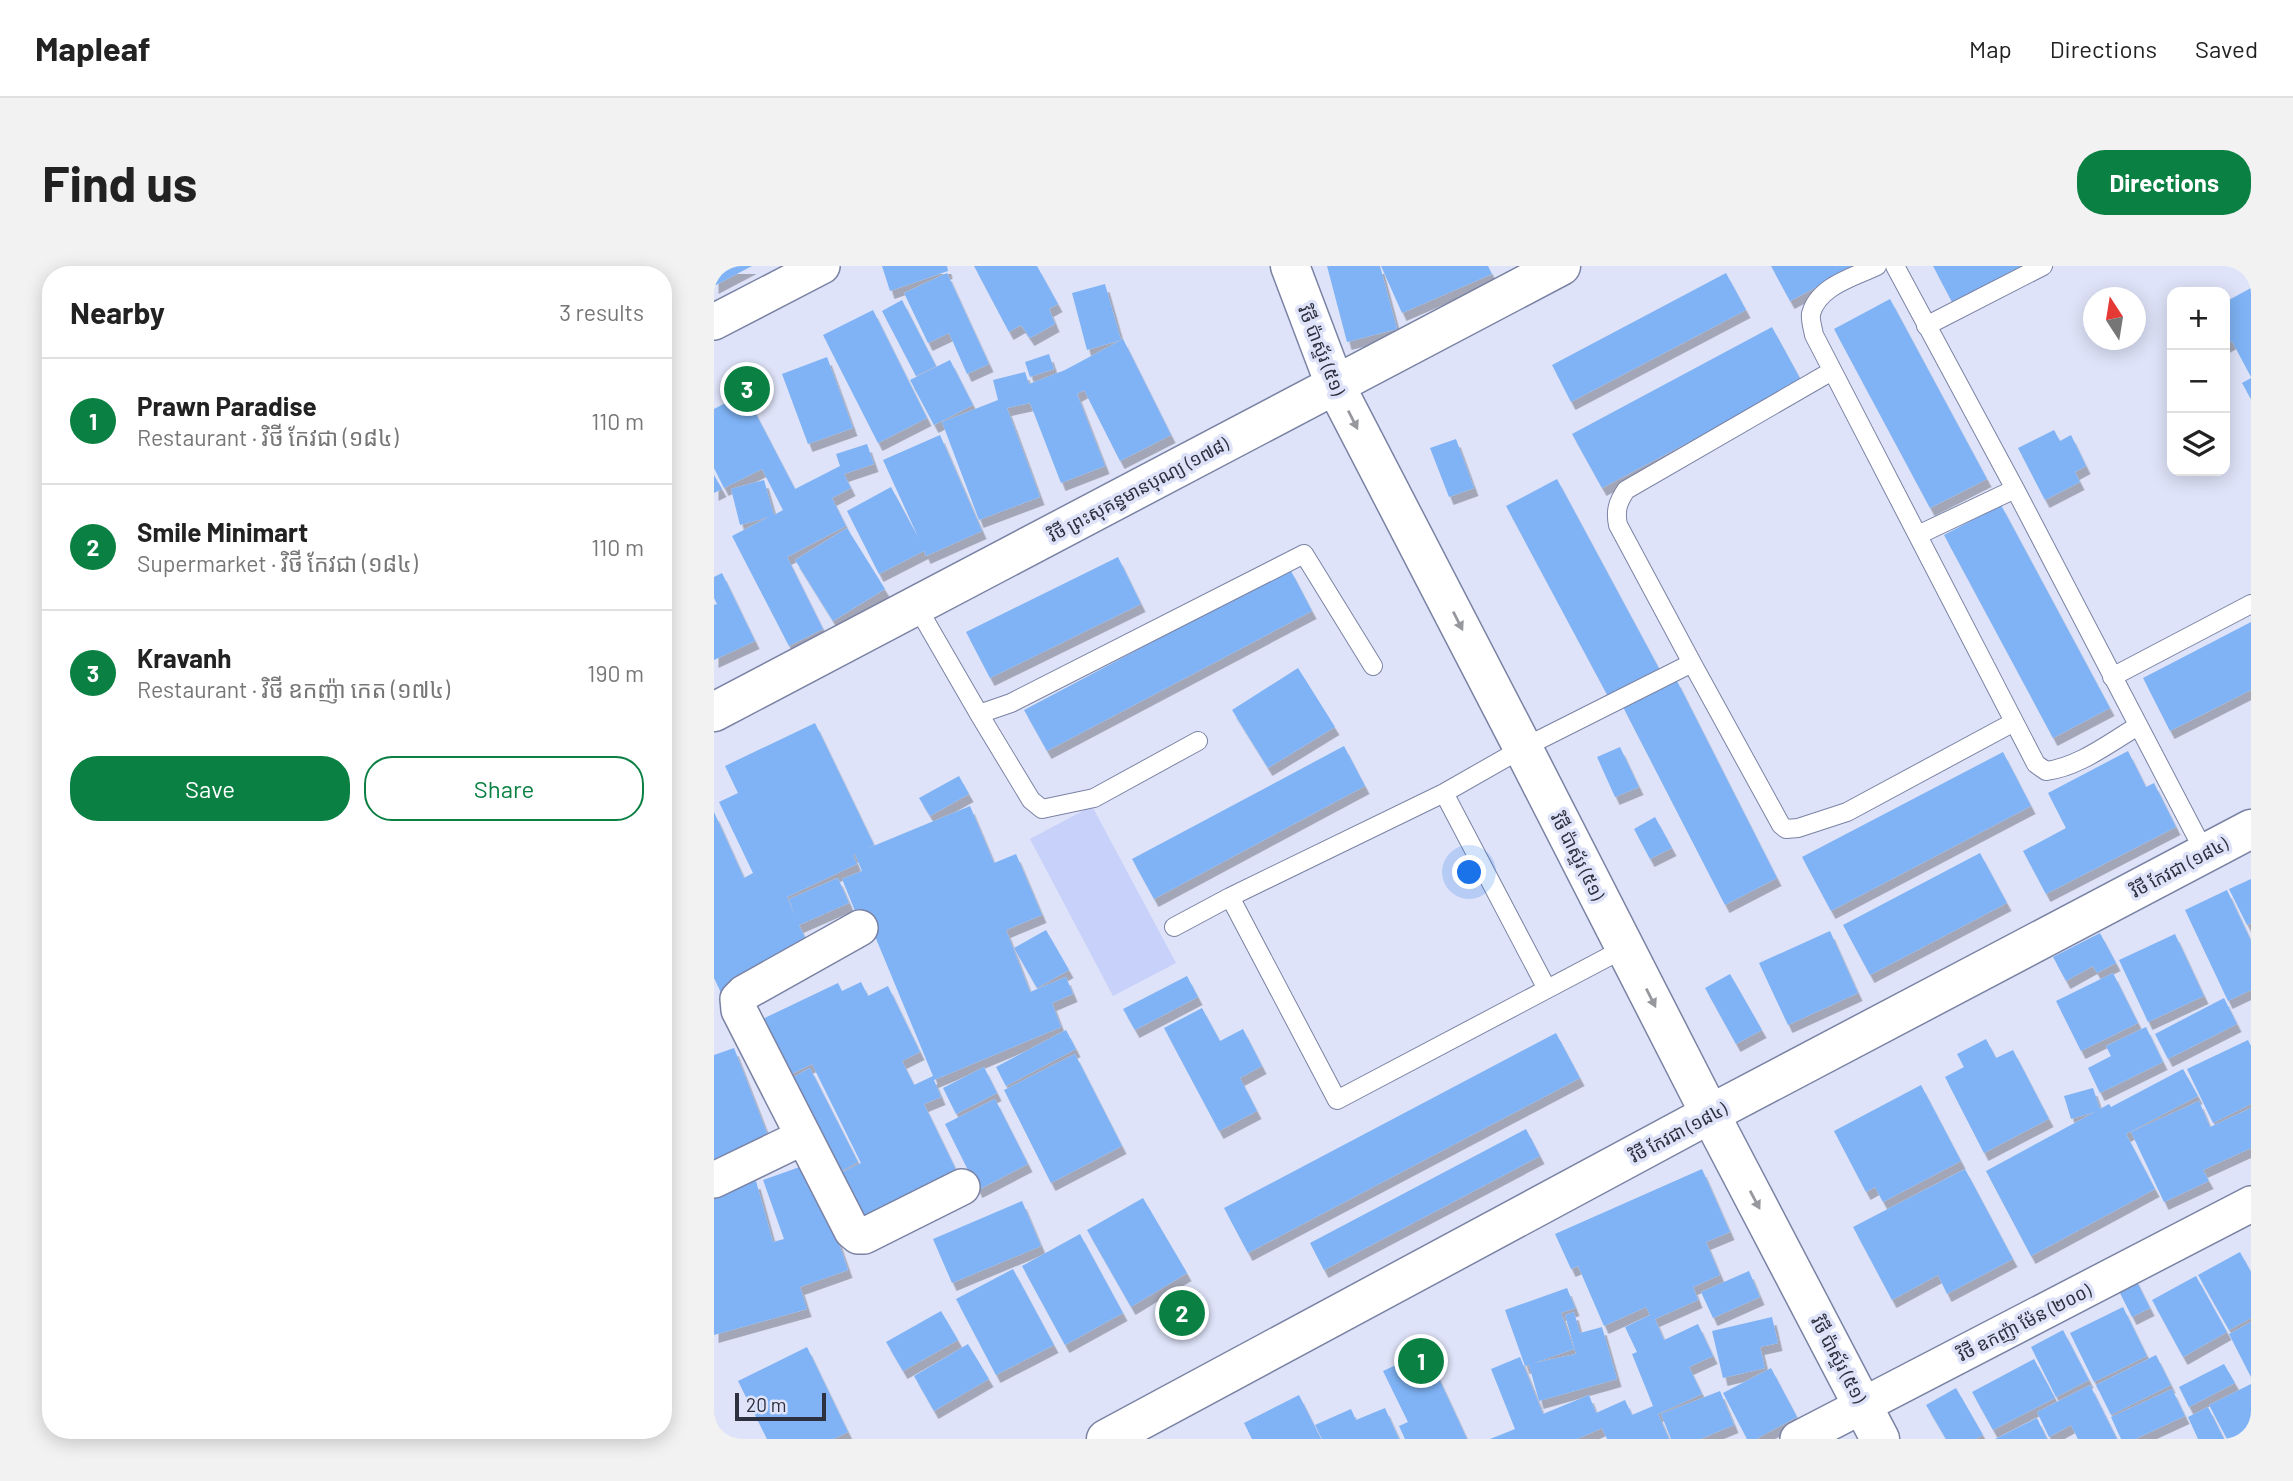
<!DOCTYPE html>
<meta charset="utf-8">
<style>
:root{--surface:#fff;--page:#f2f2f2;--text:#222;--muted:#767676;--line:#e0e0e0;--accent:#0b8043}
body{margin:0;font-family:Barlow,"Noto Sans Khmer",sans-serif;background:var(--page);color:var(--text)}
.controls{position:absolute;right:21px;top:21px;display:grid;overflow:hidden;border-radius:14px;box-shadow:0 4px 18px #0003}
.controls button{width:63px;height:63px;display:grid;place-items:center;padding:0;border:0;border-bottom:2px solid var(--line);background:var(--surface);color:var(--text);font:35px sans-serif}
.compass{position:absolute;left:1369px;top:21px;width:63px;height:63px;border-radius:50%;background:var(--surface);box-shadow:0 4px 18px #0003;rotate:348deg}
.scale{position:absolute;left:21px;bottom:18px;width:91px;box-sizing:border-box;padding-left:7px;border:4px solid #2d303e;border-top:0;font-size:19px;line-height:24px;white-space:nowrap;color:#2d303e;-webkit-text-stroke:5px #dee3f9;paint-order:stroke}
.you{position:absolute;left:756px;top:607px;width:24px;height:24px;margin:-18px;border:5px solid #fff;border-radius:50%;background:#1a73e8;box-shadow:0 0 0 10px #1a73e833}
.badge{display:grid;place-items:center;width:46px;height:46px;border-radius:50%;background:var(--accent);color:#fff;font-size:23px;font-weight:700}
.pin{position:absolute;translate:-50% -50%;border:4px solid #fff;box-shadow:0 2px 7px #0006}
.list{margin:0;padding:0;list-style:none}
h2{display:flex;justify-content:space-between;align-items:center;height:91px;margin:0;padding:0 28px;font-size:30px}
h2 small{font-size:23px;font-weight:400;color:var(--muted)}
.list li{display:grid;grid-template-columns:46px 1fr auto;gap:21px;align-items:center;box-sizing:border-box;height:126px;padding:0 28px;border-top:2px solid var(--line)}
.list b{display:block;font-size:26px;white-space:nowrap}
.list p{margin:0;font-size:23px;white-space:nowrap;color:var(--muted)}
.list em{font-size:23px;font-style:normal;color:var(--muted)}
.actions{display:flex;gap:14px;padding:21px 28px}
.actions a{flex:1;padding:16px 0;border:2px solid var(--accent);border-radius:28px;text-align:center;font-size:24px;color:var(--accent)}
.actions .main{background:var(--accent);color:#fff}
.icon{flex:none;width:38px;height:38px;fill:none;stroke:currentColor;stroke-width:2;stroke-linecap:round;stroke-linejoin:round}
.map{position:relative;flex:none;width:1537px;height:1173px;overflow:hidden;border-radius:28px}
header{display:flex;align-items:center;gap:42px;box-sizing:border-box;height:98px;padding:0 35px;background:var(--surface);border-bottom:2px solid var(--line)}
header strong{font-size:33px}
nav{display:flex;gap:38px;margin-inline-start:auto;font-size:24px}
.intro{display:flex;align-items:center;justify-content:space-between;box-sizing:border-box;height:168px;padding:0 42px}
h1{margin:0;font-size:49px}
.button{padding:18px 32px;border-radius:28px;background:var(--accent);color:#fff;font-size:24px;font-weight:700}
main{display:flex;gap:42px;padding:0 42px}
aside{flex:1;background:var(--surface);border-radius:28px;box-shadow:0 4px 18px #0003}
.map>svg:first-child{display:block}
.green{fill:#c7d1f9}
.building{fill:#7fb3f5;filter:url(#shadow)}
.lines{fill:none;stroke-linecap:round;stroke-linejoin:round}
.service-casing{stroke:#7b83a4;stroke-width:20}
.minor-casing{stroke:#7b83a4;stroke-width:38}
.tertiary-casing{stroke:#7b83a4;stroke-width:41}
.service{stroke:#fff;stroke-width:18}
.minor{stroke:#fff;stroke-width:35}
.tertiary{stroke:#fff;stroke-width:38}
.oneway{fill:#96989e}
.labels{text-anchor:middle;dominant-baseline:central;stroke-width:7;stroke-linejoin:round;paint-order:stroke}
.street-label{font-size:18px;fill:#2d303e;stroke:#dee3f9}
</style>
<header>
<strong>Mapleaf</strong>
<nav><a>Map</a><a>Directions</a><a>Saved</a></nav>
</header>
<div class="intro"><h1>Find us</h1><a class="button">Directions</a></div>
<main>
<aside>
<h2>Nearby<small>3 results</small></h2>
<ul class="list">
<li><span class="badge">1</span><div><b>Prawn Paradise</b><p>Restaurant · វិថី កែវជា (១៨៤)</p></div><em>110 m</em></li>
<li><span class="badge">2</span><div><b>Smile Minimart</b><p>Supermarket · វិថី កែវជា (១៨៤)</p></div><em>110 m</em></li>
<li><span class="badge">3</span><div><b>Kravanh</b><p>Restaurant · វិថី ឧកញ៉ា កេត (១៧៤)</p></div><em>190 m</em></li>
</ul>
<div class="actions"><a class="main">Save</a><a>Share</a></div>
</aside>
<div class="map">
<svg width="1537" height="1173" viewBox="0 0 1537 1173">
<defs>
<filter id="shadow"><feDropShadow dx="4.5" dy="8" stdDeviation="0" flood-color="#0004"/></filter>
</defs>
<rect width="100%" height="100%" fill="#dee3f9"/>
<path class="green" d="M378,540L462,697L399,730L316,573Z"/>
<path class="building" d="M0,0H38L0,20Z
M168,0H233L234,5L176,25Z
M260,0H323L344,38L335,43L341,58L316,72L307,59L295,66Z
M613,0H666L683,63L633,76Z
M667,0H774L778,8L688,47Z
M1057,0H1143L1076,35Z
M1219,0H1308L1238,36Z
M233,7L275,98L253,108L235,67L214,77L190,27Z
M1012,7L1032,44L857,136L838,99Z
M391,18L407,74L373,84L358,27Z
M1537,22V111L1518,75L1511,79V36Z
M1176,33L1273,213L1216,242L1120,63Z
M188,34L222,100L202,110L168,45Z
M159,44L213,152L164,177L109,69Z
M1058,61L1088,116L888,222L858,168Z
M409,73L457,169L406,195L370,124L363,128L391,200L347,217L316,137L293,142L326,231L265,254L228,156L284,134L279,114L311,106L315,118L351,104Z
M335,88L340,103L316,111L311,96Z
M113,91L139,162L94,178L68,108Z
M236,94L259,139L220,159L196,114Z
M1537,112V133L1528,117Z
M31,127L81,223L126,200L122,188L153,178L160,198L130,208L137,222L118,232L132,260L73,291L109,363L75,380L18,270L55,251L26,259L17,223L50,214L60,249L69,244L48,203L10,222L0,202V143Z
M1340,164L1346,175L1357,169L1372,200L1361,206L1366,216L1331,234L1304,182Z
M226,169L268,265L212,290L210,285L165,308L133,245L177,221L205,273L169,194Z
M742,173L760,222L735,231L716,182Z
M0,209L8,223L0,227Z
M843,213L948,408L897,436L792,240Z
M1287,239L1396,442L1339,472L1230,269Z
M133,262L171,323L119,355L81,294Z
M404,291L427,338L276,412L252,366Z
M576,303L598,345L333,485L310,444Z
M8,307L41,375L0,394V339L3,338L0,332V311Z
M1537,356V424L1456,465L1429,412Z
M584,402L621,461L554,502L518,444Z
M962,413L1063,612L1011,639L909,441Z
M101,457L160,579L152,583L256,540L280,597L302,588L328,649L292,664L316,726L352,711L359,728L338,737L347,761L220,814L227,831L210,838L247,914L144,964L118,911L147,897L98,798L63,815L36,759L124,717L128,725L147,716L154,730L174,720L206,786L188,795L200,819L219,810L158,663L150,667L128,613L148,605L141,588L139,589L143,598L73,631L81,650L75,633L124,612L135,637L85,659L99,689L10,733L0,712V546L30,612L39,607L5,536L24,527L11,500Z
M630,480L651,520L440,633L418,593Z
M906,481L925,521L901,531L883,491Z
M1414,485L1432,521L1440,517L1462,561L1332,628L1309,585L1352,562L1334,527Z
M1289,486L1317,540L1117,645L1088,591Z
M245,510L255,528L216,550L205,532Z
M941,551L958,582L936,593L920,563Z
M1266,587L1293,637L1156,709L1129,659Z
M1537,613V657L1533,659L1515,623Z
M1513,624L1537,675V724L1514,735L1471,644Z
M332,664L355,704L323,722L300,682Z
M1116,665L1144,727L1074,759L1045,697Z
M1386,667L1402,697L1383,707L1379,700L1352,715L1339,691Z
M1461,668L1490,730L1434,756L1405,694Z
M1399,707L1424,757L1367,785L1342,735Z
M1016,708L1048,764L1022,778L991,722Z
M473,710L484,731L421,764L409,743Z
M1510,732L1523,758L1454,793L1441,768Z
M488,742L506,775L529,763L548,800L526,812L543,845L505,865L450,762Z
M1432,761L1449,796L1386,827L1374,802L1397,790L1392,780Z
M352,764L362,783L292,820L282,801Z
M842,767L866,812L534,987L510,942Z
M1272,773L1282,792L1299,784L1335,853L1270,887L1231,811L1250,801L1243,788Z
M1534,774L1537,780V838L1499,857L1473,803Z
M20,782L58,880L0,902V789Z
M361,788L408,880L337,917L290,824Z
M270,801L283,827L242,848L229,822Z
M96,802L144,896L120,909L72,815Z
M1469,803L1484,830L1412,868L1441,923L1317,990L1272,905L1381,846L1357,853L1350,830L1379,822L1386,843L1395,838L1397,841Z
M1207,819L1247,895L1169,936L1161,921L1152,926L1120,865Z
M281,833L314,898L264,924L231,858Z
M1485,835L1496,861L1537,842V882L1489,904L1495,915L1450,936L1417,866Z
M812,863L826,890L610,1004L596,977Z
M97,897L134,1004L86,1021L93,1043L0,1069V926L42,915L59,976L70,973L49,914Z
M988,903L1016,966L992,976L1006,1009L979,1021L984,1034L941,1053L950,1074L984,1058L999,1090L975,1101L988,1128L944,1148L955,1173H893L888,1162L863,1173H776L801,1163L777,1103L806,1091L829,1148L875,1129L882,1147L911,1134L918,1149L939,1140L918,1088L923,1086L911,1061L936,1049L932,1041L890,1060L864,1000L857,1003L841,968Z
M1251,903L1299,993L1233,1028L1224,1009L1178,1034L1139,961Z
M429,932L473,1007L417,1041L373,964Z
M308,935L327,980L238,1017L219,973Z
M366,968L409,1047L351,1079L308,1000Z
M1526,986L1537,1006V1052L1515,1064L1484,1009Z
M299,1003L340,1079L282,1109L242,1033Z
M1035,1005L1046,1031L999,1052L987,1026Z
M1420,1010L1436,1042L1418,1051L1402,1019Z
M1482,1010L1513,1066L1469,1091L1438,1034Z
M853,1022L861,1042L847,1047L860,1083L820,1097L862,1088L851,1049L860,1046L866,1067L888,1061L903,1113L825,1135L815,1099L811,1100L791,1044Z
M1409,1041L1433,1090L1380,1116L1356,1067Z
M227,1045L244,1074L189,1105L172,1076Z
M1058,1051L1064,1077L1046,1081L1051,1102L1009,1112L998,1065Z
M1537,1056V1111L1515,1068Z
M1349,1064L1375,1114L1342,1131L1317,1081Z
M254,1078L275,1113L220,1145L200,1110Z
M93,1081L134,1166L119,1173H53L24,1115Z
M712,1085L753,1173H691L685,1160L694,1156L669,1105Z
M1442,1089L1457,1119L1397,1149L1382,1119Z
M1320,1093L1341,1132L1279,1164L1258,1126Z
M1510,1098L1521,1117L1475,1141L1465,1121Z
M1057,1102L1083,1151L1042,1173H1033L1009,1127Z
M1537,1118V1173H1513L1495,1139Z
M1376,1119L1403,1173H1364L1357,1159L1335,1171L1323,1146Z
M1242,1122L1269,1169L1261,1173H1232L1212,1139Z
M1458,1123L1471,1150L1421,1173H1407L1397,1151Z
M1006,1125L1020,1159L986,1173H957L947,1148Z
M585,1129L607,1173H538L530,1157Z
M1494,1141L1510,1173H1484L1474,1151Z
M671,1142L685,1173H608L601,1159L637,1143L642,1154Z
M1323,1152L1333,1173H1281Z"/>
<g class="lines">
<defs>
<path id="service" d="M1163,0C1140,11 1104,20 1097,48C1096,54 1099,63 1100,69L1322,498L1332,505C1365,501 1395,477 1424,460
M1181,0L1301,223L1491,587
M1212,60L1329,0
M1204,269L1301,223
M202,339L265,448L297,437L590,288L659,400
M978,397L1067,559L1072,563L1084,562L1133,546L1300,456
M1398,411L1537,338
M265,448L317,534L328,543L380,532L484,475
M730,527L833,723
M516,631L623,834L911,682
M460,661L516,631L730,527L809,482L978,397L904,259C901,244 904,236 912,224L1118,105"/>
<path id="minor" d="M0,56L108,0
M146,662L30,727L24,733L25,744L138,965L144,970H150L248,921
M0,914L89,871
M1084,1173L1537,938"/>
<path id="tertiary" d="M576,0L621,119L809,482L996,848L1166,1173
M0,446L847,0
M392,1173L996,848L1537,563"/>
</defs>
<use href="#service" class="service-casing"/>
<use href="#minor" class="minor-casing"/>
<use href="#tertiary" class="tertiary-casing"/>
<use href="#service" class="service"/>
<use href="#minor" class="minor"/>
<use href="#tertiary" class="tertiary"/>
</g>
<defs><path id="oneway-solid" d="M-6-.8H1V-3.2L6.5 0L1 3.2V.8H-6Z" transform="scale(1.75)"/></defs>
<g class="oneway">
<use href="#oneway-solid" transform="translate(639 154) rotate(63)"/>
<use href="#oneway-solid" transform="translate(744 355) rotate(63)"/>
<use href="#oneway-solid" transform="translate(937 732) rotate(63)"/>
<use href="#oneway-solid" transform="translate(1041 934) rotate(62)"/>
</g>
<g class="labels">
<g class="street-label">
<text transform="translate(608 84) rotate(68)">វិថី ប៉ាស្ទ័រ (៥១)</text>
<text transform="translate(424 223) rotate(-28)">វិថី ព្រះសុគន្ធមានបុណ្យ (១៧៨)</text>
<text transform="translate(864 590) rotate(63)">វិថី ប៉ាស្ទ័រ (៥១)</text>
<text transform="translate(1465 601) rotate(-28)">វិថី កែវជា (១៨៤)</text>
<text transform="translate(964 866) rotate(-28)">វិថី កែវជា (១៨៤)</text>
<text transform="translate(1310 1056) rotate(-27)">វិថី ឧកញ៉ា ម៉ែន (២០០)</text>
<text transform="translate(1125 1093) rotate(62)">វិថី ប៉ាស្ទ័រ (៥១)</text>
</g>
</g>
</svg>
<div class="controls">
<button>+</button>
<button>−</button>
<button><svg class="icon" aria-label="layers" viewBox="0 0 24 24"><path d="M12 4l9 5-9 5-9-5zM3 14l9 5 9-5"/></svg></button>
</div>
<svg class="compass" viewBox="-18 -18 36 36"><path d="M0-13l5 13h-10z" fill="#e53935"/><path d="M0 13l5-13h-10z" fill="#767676"/></svg>
<div class="scale">20 m</div>
<div class="you"></div>
<div class="pin badge" style="left:707px;top:1095px">1</div>
<div class="pin badge" style="left:468px;top:1047px">2</div>
<div class="pin badge" style="left:33px;top:123px">3</div>
</div>
</main>
